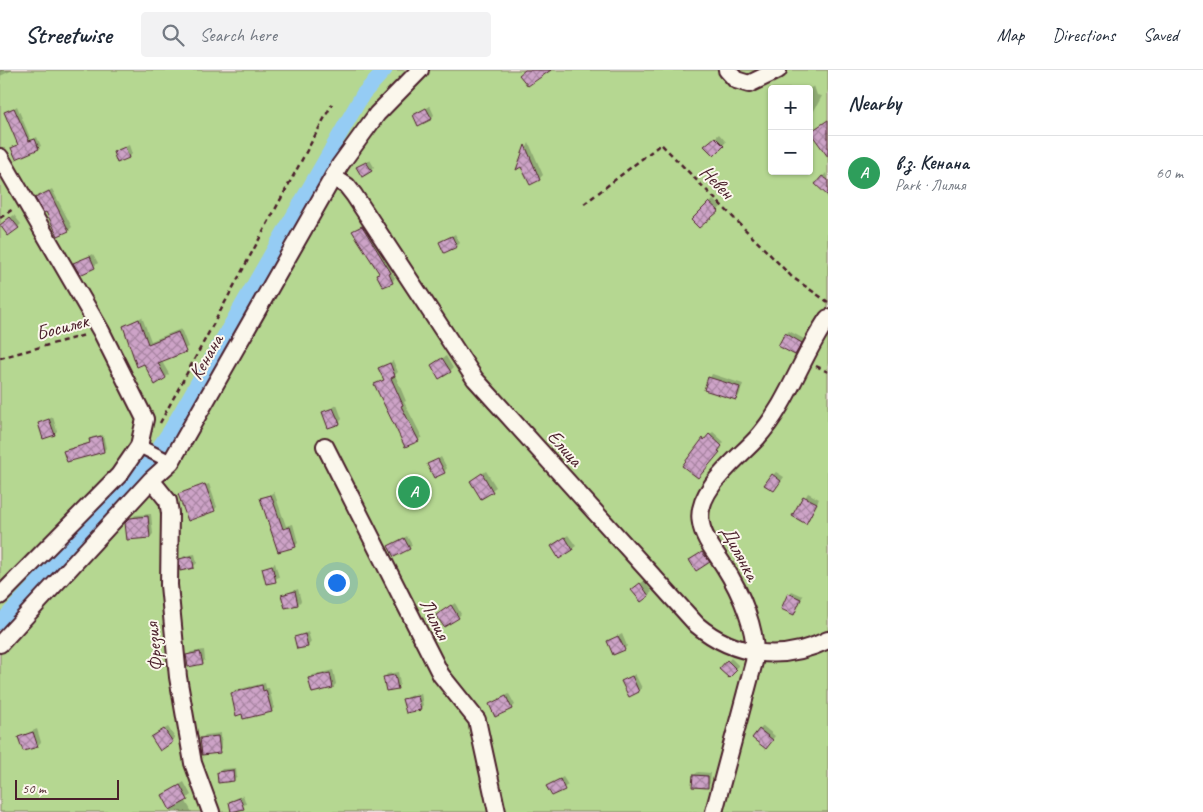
<!DOCTYPE html>
<meta charset="utf-8">
<style>
:root{--surface:#fff;--page:#f2f2f3;--text:#1f2937;--muted:#747a83;--line:#e0e1e3;--accent:#111827}
body{margin:0;font-family:Caveat,sans-serif;background:var(--page);color:var(--text)}
.controls{position:absolute;right:15px;top:15px;display:grid;overflow:hidden;border-radius:5px;box-shadow:0 1px 4px #0004}
.controls button{width:45px;height:45px;display:grid;place-items:center;padding:0;border:0;border-bottom:1px solid var(--line);background:var(--surface);color:var(--text);font:25px sans-serif}
.scale{position:absolute;left:15px;bottom:12px;width:104px;box-sizing:border-box;padding-left:5px;border:2px solid #4a1f2b;border-top:0;font-size:14px;line-height:18px;white-space:nowrap;color:#4a1f2b;-webkit-text-stroke:4px #fbf7ec;paint-order:stroke}
.you{position:absolute;left:336px;top:512px;width:18px;height:18px;margin:-12px;border:4px solid #fff;border-radius:50%;background:#1a73e8;box-shadow:0 0 0 8px #1a73e833}
.badge{display:grid;place-items:center;width:32px;height:32px;border-radius:50%;background:var(--accent);color:#fff;font-size:16px;font-weight:700}
.pin{position:absolute;translate:-50% -50%;border:2px solid #fff;box-shadow:0 1px 5px #0006}
.list{margin:0;padding:0;list-style:none}
h2{display:flex;justify-content:space-between;align-items:center;height:65px;margin:0;padding:0 20px;font-size:21px}
h2 small{font-size:16px;font-weight:400;color:var(--muted)}
.list li{display:grid;grid-template-columns:32px 1fr auto;gap:15px;align-items:center;box-sizing:border-box;height:75px;padding:0 20px;border-top:1px solid var(--line)}
.list b{display:block;font-size:19px;white-space:nowrap}
.list p{margin:0;font-size:16px;white-space:nowrap;color:var(--muted)}
.list em{font-size:16px;font-style:normal;color:var(--muted)}
.icon{flex:none;width:28px;height:28px;fill:none;stroke:currentColor;stroke-width:2;stroke-linecap:round;stroke-linejoin:round}
.map{position:relative;flex:none;width:828px;height:742px;overflow:hidden}
header{display:flex;align-items:center;gap:30px;box-sizing:border-box;height:70px;padding:0 25px;background:var(--surface);border-bottom:1px solid var(--line)}
header strong{font-size:24px}
nav{display:flex;gap:28px;margin-inline-start:auto;font-size:18px}
.search{width:350px;height:45px;background:var(--page);display:flex;align-items:center;gap:12px;box-sizing:border-box;padding:0 18px;border-radius:5px;color:var(--muted);font-size:19px}
main{display:flex}
aside{flex:1;background:var(--surface)}
.map>svg:first-child{display:block}
.green{fill:#b5d791;stroke:#807b5e;fill-rule:evenodd}
.shadow{fill:#0003}
.lines{fill:none;stroke-linecap:round;stroke-linejoin:round}
.canal{stroke:#95ccf4;stroke-width:15}
.building{fill:url(#building-cross-hatch);stroke:#4a1f2b}
.pedestrian-casing{stroke:#4a1f2b;stroke-width:16}
.minor-casing{stroke:#4a1f2b;stroke-width:20}
.path{stroke:#4a1f2b;stroke-width:2.5;stroke-dasharray:5 4;stroke-linecap:butt}
.pedestrian{stroke:#fbf7ec;stroke-width:12}
.minor{stroke:#fbf7ec;stroke-width:16}
.labels{text-anchor:middle;dominant-baseline:central;stroke-width:4;stroke-linejoin:round;paint-order:stroke}
.street-label{font-size:20px;fill:#4a1f2b;stroke:#fbf7ec}
</style>
<header>
<strong>Streetwise</strong>
<div class="search"><svg class="icon" aria-label="search" viewBox="0 0 24 24"><circle cx="10" cy="10" r="6"/><path d="M15 15l6 6"/></svg>Search here</div>
<nav><a>Map</a><a>Directions</a><a>Saved</a></nav>
</header>
<main>
<div class="map">
<svg width="828" height="742" viewBox="0 0 828 742">
<defs>
<pattern id="building-cross-hatch" width="8" height="8" patternUnits="userSpaceOnUse" patternTransform="scale(1.25)"><rect width="8" height="8" fill="#cda3c7"/><path d="M0 0l8 8M0 8l8-8" fill="none" stroke="#a884a2"/></pattern>
</defs>
<rect width="100%" height="100%" fill="#f2e6e5"/>
<filter id="ink" filterUnits="userSpaceOnUse"><feTurbulence type="fractalNoise" baseFrequency=".02" numOctaves="2"/><feDisplacementMap in="SourceGraphic" scale="10" xChannelSelector="R" yChannelSelector="G"/><feConvolveMatrix kernelMatrix="1 2 1 2 8 2 1 2 1" color-interpolation-filters="sRGB"/></filter>
<g filter="url(#ink)">
<path class="green" d="M0,0H828V742H0ZM772,19H809V101H772Z"/>
<path class="shadow" d="M0,0H13L0,6Z
M814,16L817,25L822,26L809,50V19Z
M17,36L31,70L37,67L41,76L38,78L13,79L19,74L6,43Z
M430,36L434,45L431,48L414,46Z
M719,64L726,72L714,84L706,76Z
M529,73L543,105L539,109L522,95L518,97Z
M129,75L132,84L129,87L115,82Z
M370,90L374,97L371,100L358,98Z
M826,103L828,115L816,114Z
M52,119L72,157L69,160L37,128Z
M713,130L721,137L718,140L692,150Z
M14,145L21,154L18,157L4,152Z
M366,153L393,199L391,201L395,208L392,212L354,161Z
M455,164L460,173L457,176L441,172Z
M93,184L98,193L94,196L75,194Z
M142,247L151,271L181,259L188,277L161,290L169,304L166,307L124,256Z
M789,261L804,269L795,283L786,264Z
M446,286L453,298L450,301L432,295Z
M393,291L398,302L395,305L406,331L404,332L422,367L418,370L375,315L385,309L380,298Z
M712,304L743,314L739,326L736,329L705,319Z
M337,335L342,349L339,353L323,343Z
M53,347L57,361L54,364L39,353Z
M713,362L724,372L720,377L722,378L701,404L684,395L704,369Z
M103,365L106,378L104,381H65L91,372L92,367Z
M441,387L447,398L444,402L429,395Z
M486,401L496,417L482,427L471,411Z
M776,402L784,407L777,417L773,405Z
M209,414L217,437L214,440L180,424Z
M274,422L286,456L293,454L298,473L295,476L278,481L262,429Z
M808,423L819,429L809,449L794,446Z
M151,444L153,464L150,467L127,453L135,445Z
M568,465L576,476L572,479L552,476Z
M407,466L412,475L409,478L390,476Z
M706,479L712,488L709,491L690,490Z
M195,484L197,493L194,496L181,490L184,486Z
M275,493L279,507L267,513L263,499Z
M644,511L652,522L641,531L636,517Z
M298,519L301,531L298,534L282,525Z
M792,521L803,526L793,543L789,524Z
M455,533L461,544L458,547L437,545Z
M308,562L311,572L308,576L295,567Z
M622,564L627,576L624,579L609,571Z
M204,580L205,590L202,593L188,585L191,582Z
M731,588L739,596L729,606L721,599Z
M333,600L336,614L333,617L310,608L313,605Z
M398,602L400,614L397,618L384,608L387,604Z
M635,604L642,618L630,626L623,612Z
M265,613L266,618H269L274,638L271,641L232,623L235,620Z
M421,623L423,635L420,639L404,630L407,627Z
M509,624L515,635L511,638L491,634Z
M763,656L775,666L769,674L754,667Z
M168,657L175,668L172,671L156,664Z
M37,659L41,672L37,676L19,667Z
M221,663L222,678L219,682L202,668L205,665Z
M236,698L237,707L234,710L218,703L222,699Z
M698,702L711,703L710,713L707,717L694,705Z
M563,707L568,715L552,725L548,716Z
M184,712L191,725L185,730L192,742H172L163,725Z
M243,725L246,734L232,741L229,732Z"/>
<g class="lines">
<path class="canal" d="M0,553L147,395L170,361L363,24L385,0"/>
</g>
<path class="building" d="M525,0H551L528,16L519,5Z
M14,38L29,71L35,69L39,79L16,89L11,78L18,75L4,42Z
M426,38L432,49L418,56L413,45Z
M828,50V87L810,62Z
M715,67L724,76L714,86L704,76Z
M525,75L540,110L530,115L521,97L516,100Z
M125,77L129,88L117,93L113,82Z
M366,92L372,101L362,107L356,97Z
M822,106L828,110V126L815,114Z
M49,121L69,161L58,166L46,142L44,143L35,128Z
M709,132L719,141L699,158L691,150Z
M10,147L19,158L8,166L0,155Z
M362,156L391,203L389,204L393,213L383,217L376,204L379,203L352,161Z
M452,166L457,177L444,183L439,172Z
M90,186L95,198L80,205L73,193Z
M139,249L148,274L178,262L186,282L158,293L166,308L155,315L144,294L137,297L123,256Z
M785,263L802,273L795,285L778,276Z
M442,288L451,302L439,309L431,295Z
M390,293L395,306L391,308L403,335L401,336L419,371L405,377L374,314L384,310L378,298Z
M708,307L740,317L736,330L704,320Z
M333,338L340,354L328,358L322,342Z
M49,349L55,365L43,369L38,353Z
M709,364L722,376L718,381L720,382L698,408L682,396L703,368L704,370Z
M101,366L104,382L67,392L63,381L90,373L89,369Z
M438,389L445,403L434,408L427,394Z
M482,403L493,422L481,429L470,411Z
M772,404L781,411L774,421L764,415Z
M205,414L215,441L188,451L178,424Z
M271,425L283,459L290,457L296,477L278,482L260,428Z
M803,426L817,433L806,454L792,446Z
M148,446L150,468L127,470L125,453L130,448Z
M565,467L573,480L559,489L551,476Z
M404,468L410,479L394,487L388,476Z
M702,482L710,492L696,501L689,490Z
M192,486L194,498L180,501L179,489Z
M272,495L276,512L266,514L262,498Z
M640,513L649,526L641,532L631,520Z
M295,521L298,535L285,538L281,525Z
M788,523L801,529L794,545L781,539Z
M451,535L459,548L444,557L436,545Z
M305,564L308,577L297,579L294,567Z
M618,566L625,580L613,585L607,571Z
M200,582L203,594L188,597L186,585Z
M727,590L737,600L729,608L719,599Z
M330,603L333,618L312,623L308,608Z
M395,605L398,619L386,621L383,607Z
M632,606L639,622L629,627L621,611Z
M262,615L263,621L266,620L272,642L243,649L242,644L236,646L231,623Z
M418,626L421,640L406,643L402,629Z
M506,626L512,639L495,647L489,634Z
M164,659L173,672L160,681L151,667Z
M759,659L773,670L766,679L752,668Z
M33,662L38,677L23,681L18,667Z
M218,666L220,683L202,685L200,668Z
M233,700L234,711L218,713L217,702Z
M693,705L708,706V718L692,717Z
M560,709L565,720L552,726L546,716Z
M180,715L188,730L170,740L162,725Z
M240,728L244,739L231,742L229,732Z"/>
<g class="lines">
<defs>
<path id="pedestrian" d="M139,376L171,392"/>
<path id="minor" d="M727,0L736,10L749,14L778,0
M0,87L101,261L145,349L139,376L119,405L0,526
M333,107L347,116L354,125L475,309L697,555C735,587 783,592 828,570
M325,376L441,605L477,650L497,742
M151,410L168,431L170,443L169,515L178,607L193,693L211,742
M0,574L151,410L171,392L340,95L377,44L420,0
M714,742L754,592C759,563 740,521 724,496C716,483 703,468 701,453C694,421 738,389 757,368C789,332 801,287 828,248"/>
</defs>
<use href="#pedestrian" class="pedestrian-casing"/>
<use href="#minor" class="minor-casing"/>
<path class="path" d="M584,134L661,74L792,207L828,232
M0,148L13,139
M0,288L85,265
M816,296L828,302
M160,353L332,34"/>
<use href="#pedestrian" class="pedestrian"/>
<use href="#minor" class="minor"/>
</g>
</g>
<g class="labels">
<g class="street-label">
<text transform="translate(717 112) rotate(45)">Невен</text>
<text transform="translate(62 257) rotate(-15)">Босилек</text>
<text transform="translate(206 287) rotate(-60)">Кенана</text>
<text transform="translate(565 378) rotate(48)">Елица</text>
<text transform="translate(740 483) rotate(62)">Дилянка</text>
<text transform="translate(435 549) rotate(63)">Лилия</text>
<text transform="translate(154 577) rotate(-96)">Фрезия</text>
</g>
</g>
</svg>
<div class="controls">
<button>+</button>
<button>−</button>
</div>
<div class="scale">50 m</div>
<div class="you"></div>
<div class="pin badge" style="left:414px;top:422px;background:#2e9e5b">A</div>
</div>
<aside>
<h2>Nearby<small></small></h2>
<ul class="list">
<li><span class="badge" style="background:#2e9e5b">A</span><div><b>в.з. Кенана</b><p>Park · Лилия</p></div><em>60 m</em></li>
</ul>
</aside>
</main>
